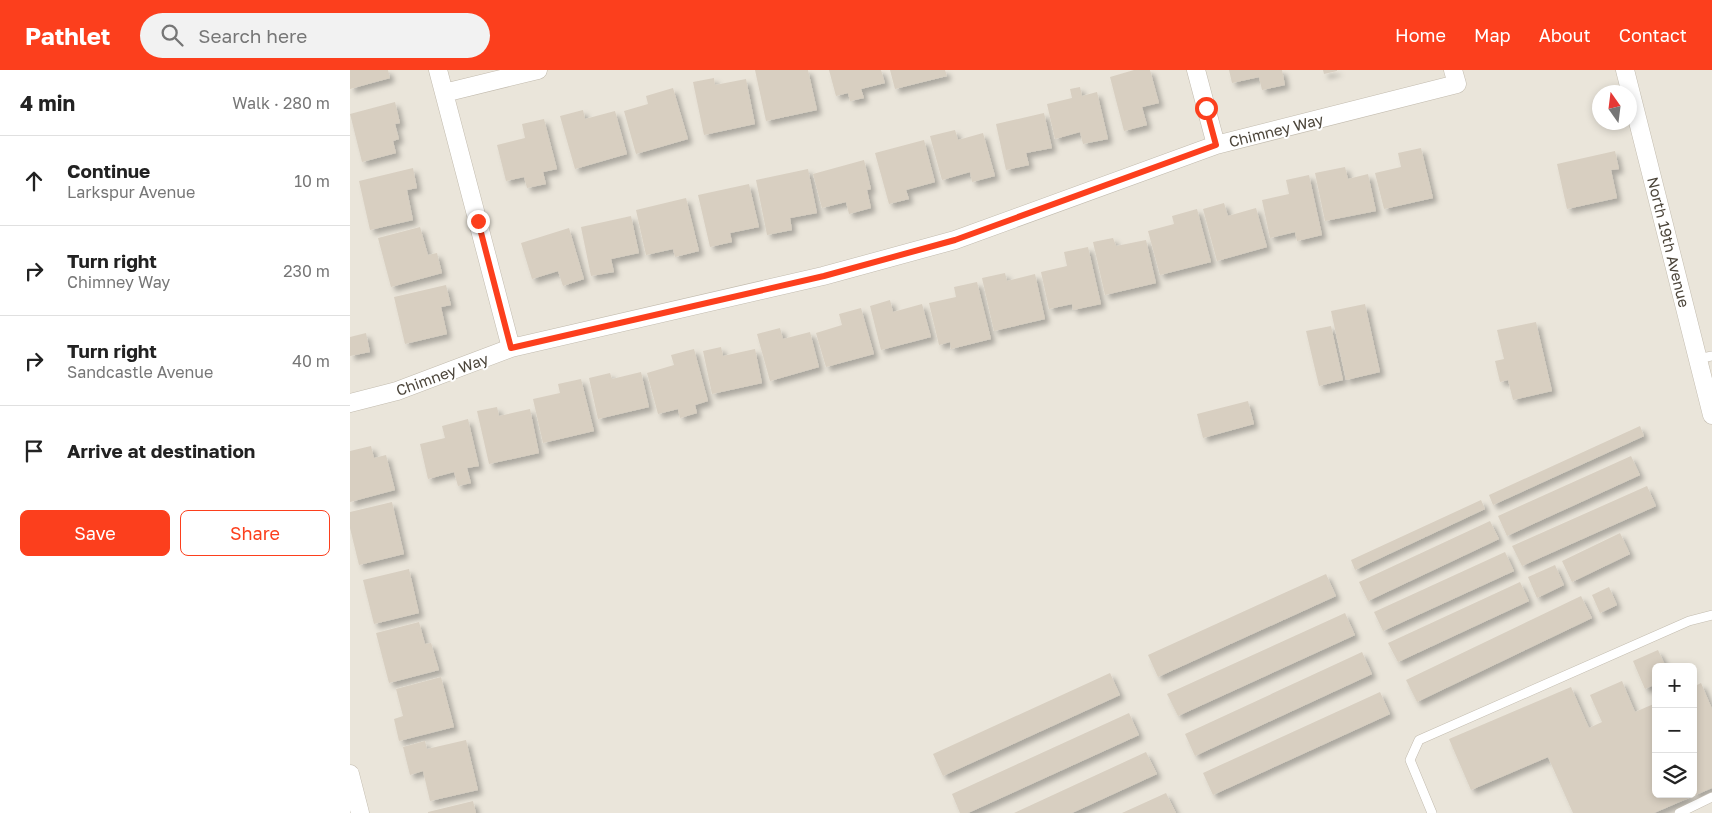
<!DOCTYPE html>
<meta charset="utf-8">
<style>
:root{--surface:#fff;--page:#f2f2f2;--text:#222;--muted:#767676;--line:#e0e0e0;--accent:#fc3f1d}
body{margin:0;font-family:"Golos Text",sans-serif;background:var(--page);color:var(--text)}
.controls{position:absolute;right:15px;bottom:15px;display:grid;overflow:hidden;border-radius:8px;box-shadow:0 2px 8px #0003}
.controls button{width:45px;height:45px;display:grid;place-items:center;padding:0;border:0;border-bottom:1px solid var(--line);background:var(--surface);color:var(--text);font:25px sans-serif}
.compass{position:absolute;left:1242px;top:15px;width:45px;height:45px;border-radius:50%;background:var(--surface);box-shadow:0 2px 8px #0003;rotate:346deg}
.stop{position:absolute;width:15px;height:15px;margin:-11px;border:4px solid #fc3f1d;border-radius:50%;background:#fff}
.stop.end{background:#fc3f1d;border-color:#fff;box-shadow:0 1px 5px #0008}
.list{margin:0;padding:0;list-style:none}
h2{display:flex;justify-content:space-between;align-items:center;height:65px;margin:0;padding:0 20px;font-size:21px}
h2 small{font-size:16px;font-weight:400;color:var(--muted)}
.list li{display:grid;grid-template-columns:32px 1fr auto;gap:15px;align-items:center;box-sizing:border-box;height:90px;padding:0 20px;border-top:1px solid var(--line)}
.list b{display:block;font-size:19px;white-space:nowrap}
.list p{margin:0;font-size:16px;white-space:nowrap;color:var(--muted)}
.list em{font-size:16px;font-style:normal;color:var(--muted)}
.actions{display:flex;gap:10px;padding:15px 20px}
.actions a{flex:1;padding:11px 0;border:1px solid var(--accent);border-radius:8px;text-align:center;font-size:18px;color:var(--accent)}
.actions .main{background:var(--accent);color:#fff}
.icon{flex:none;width:28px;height:28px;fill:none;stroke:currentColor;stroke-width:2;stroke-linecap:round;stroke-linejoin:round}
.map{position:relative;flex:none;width:1362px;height:743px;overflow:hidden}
header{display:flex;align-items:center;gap:30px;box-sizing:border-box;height:70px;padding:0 25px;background:var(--accent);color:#fff}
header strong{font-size:24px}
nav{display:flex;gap:28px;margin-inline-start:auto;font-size:18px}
.search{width:350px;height:45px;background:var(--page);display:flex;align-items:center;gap:12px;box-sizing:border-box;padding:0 18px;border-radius:28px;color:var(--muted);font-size:19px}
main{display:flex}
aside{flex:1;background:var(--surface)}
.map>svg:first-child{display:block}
.residential{fill:#eae5da;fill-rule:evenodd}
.building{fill:#d8cfc1;filter:url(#shadow)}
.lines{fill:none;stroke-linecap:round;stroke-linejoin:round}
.lane-casing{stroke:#c2bbae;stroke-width:10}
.street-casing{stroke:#c2bbae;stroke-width:19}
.lane{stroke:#fff;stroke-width:9}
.street{stroke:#fff;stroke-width:18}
.route{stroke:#fc3f1d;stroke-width:6}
.labels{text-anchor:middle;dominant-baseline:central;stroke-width:4;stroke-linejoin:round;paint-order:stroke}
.street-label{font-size:15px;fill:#4b4439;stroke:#fff}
</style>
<header>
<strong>Pathlet</strong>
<div class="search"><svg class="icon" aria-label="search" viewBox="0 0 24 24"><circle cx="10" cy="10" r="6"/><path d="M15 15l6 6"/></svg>Search here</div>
<nav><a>Home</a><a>Map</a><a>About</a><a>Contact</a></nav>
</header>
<main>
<aside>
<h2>4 min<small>Walk · 280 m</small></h2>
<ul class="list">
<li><svg class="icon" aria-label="ahead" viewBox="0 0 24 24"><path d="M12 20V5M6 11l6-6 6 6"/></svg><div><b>Continue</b><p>Larkspur Avenue</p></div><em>10 m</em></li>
<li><svg class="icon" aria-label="right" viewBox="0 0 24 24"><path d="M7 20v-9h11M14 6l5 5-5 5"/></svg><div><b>Turn right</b><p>Chimney Way</p></div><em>230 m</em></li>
<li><svg class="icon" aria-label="right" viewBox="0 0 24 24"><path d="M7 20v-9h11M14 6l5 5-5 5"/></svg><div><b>Turn right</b><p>Sandcastle Avenue</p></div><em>40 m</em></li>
<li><svg class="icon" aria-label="arrive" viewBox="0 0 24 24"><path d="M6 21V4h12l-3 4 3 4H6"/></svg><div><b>Arrive at destination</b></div></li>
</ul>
<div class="actions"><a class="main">Save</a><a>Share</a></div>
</aside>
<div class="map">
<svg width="1362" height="743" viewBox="0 0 1362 743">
<defs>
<filter id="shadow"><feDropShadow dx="4.5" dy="4.5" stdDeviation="2.5" flood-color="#0004"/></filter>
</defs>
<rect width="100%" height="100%" fill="#f6f3ec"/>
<path class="residential" d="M0,0H1362V743H0ZM1250,22H1280V52H1250ZM1306,597H1343V724H1306Z"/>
<path class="building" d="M0,0H38L40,8L0,19Z
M405,0H458L467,40L416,51Z
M479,0H531L535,13L511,19L514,28L500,31L498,23L486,26Z
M540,0H595L597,6L545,19Z
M784,0H800L809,33L792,37L797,55L774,61L760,7Z
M879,0H932L935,15L912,20L909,7L882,13Z
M973,0H987V1L974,4Z
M364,8L365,15L396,9L405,54L354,65L343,12Z
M730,17L732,26L747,22L758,69L733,74L730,62L705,69L697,34L722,28L720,19Z
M323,18L338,69L286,84L274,41L298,34L296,26Z
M45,32L50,53L45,54L49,69L43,71L46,83L12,92L0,44Z
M233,40L235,49L265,41L277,84L225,99L210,46Z
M694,43L702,78L676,83L679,95L656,100L646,54Z
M194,49L207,99L193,102L196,114L177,118L174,107L156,111L147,75L175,68L172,54Z
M605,60L608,70L633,63L645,106L622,112L620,102L592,110L580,66Z
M574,70L585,112L556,120L559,129L539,134L525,83Z
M1071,78L1083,128L1034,139L1025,103L1051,97L1048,83Z
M1265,81L1269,99L1261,100L1267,128L1217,139L1207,94Z
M514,90L521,119L517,120L521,138L499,144L496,132L472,138L463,104Z
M995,97L998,109L1018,104L1026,141L975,151L965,103Z
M63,98L67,118L57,120L63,150L20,160L9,111Z
M458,99L467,143L440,148L442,160L417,165L406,110Z
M959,105L972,165L947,171L945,162L920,168L912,130L939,124L936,110Z
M399,114L409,157L380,163L382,172L360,177L348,125Z
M336,128L349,181L325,187L323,179L296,185L286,140Z
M874,133L878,146L906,138L917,177L867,191L853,139Z
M847,139L861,192L810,205L798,161L824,154L822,146Z
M281,146L289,183L261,189L264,202L241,206L231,157Z
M70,157L78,185L87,183L92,203L41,217L28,168Z
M219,158L234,209L213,216L208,201L182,209L171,173Z
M763,168L766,176L796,170L806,213L755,225L743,172Z
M738,177L751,234L723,240L722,234L699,239L691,202L717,196L714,182Z
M655,203L657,211L685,204L695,249L644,261L632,208Z
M627,212L641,269L601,279L600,272L589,275L579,233L606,227L604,217Z
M96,215L101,235L91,237L97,264L55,274L44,227Z
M540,230L543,242L572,234L581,267L531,280L520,236Z
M1015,234L1030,302L996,310L981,241Z
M511,238L524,284L476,297L466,263L492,255L489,244Z
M1186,252L1202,321L1163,330L1158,310L1150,312L1145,291L1154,289L1147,260Z
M981,256L993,310L969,316L956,261Z
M430,258L433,269L460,262L469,297L420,311L407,264Z
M16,263L20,282L0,286V267Z
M371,277L373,286L405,279L412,313L362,324L353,281Z
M344,279L358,331L345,335L347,343L330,348L328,339L308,344L297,303L324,295L321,285Z
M291,302L299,337L248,349L239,308L260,303L262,309Z
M231,309L244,361L193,373L183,329L210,323L208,314Z
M898,331L904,354L853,368L847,344Z
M147,337L149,346L180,339L189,383L139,394L127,341Z
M118,349L129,396L117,398L121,413L108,416L104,402L78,409L70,374L95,368L92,356Z
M1290,356L1294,366L1143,435L1139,425Z
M21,376L24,388L36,385L45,420L0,432V381Z
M1281,386L1290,405L1157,466L1148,446Z
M1297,416L1306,436L1172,496L1162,476Z
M1131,430L1135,439L1005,500L1001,490Z
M42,432L54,484L9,495L0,458V442Z
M1140,451L1149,469L1018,531L1009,512Z
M1270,463L1280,484L1222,512L1212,491Z
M1155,482L1164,501L1033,561L1024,542Z
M1205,495L1214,515L1187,528L1178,507Z
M59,499L69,543L24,554L13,510Z
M976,504L986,526L808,607L798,585Z
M1170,512L1179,531L1048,592L1038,573Z
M1259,517L1267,535L1250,543L1242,525Z
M1231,526L1242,548L1067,632L1056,610Z
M995,543L1005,565L828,646L817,624Z
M69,552L75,574L81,573L89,600L39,613L26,563Z
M1308,580L1316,597H1306V614L1295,619L1283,591Z
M1012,582L1022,604L845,686L835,664Z
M760,603L770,625L593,706L583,684Z
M91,607L104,657L49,671L44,649L53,646L46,619Z
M1272,611L1285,642L1306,633V724H1343V617L1351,613L1362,639V718L1304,743H1223L1198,687L1121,720L1099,669L1221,617L1239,658L1252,652L1240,625Z
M1030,622L1040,644L863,725L853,703Z
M779,643L789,665L618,743H610L602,724Z
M116,670L128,720L80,731L73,701L60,705L53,677L75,671L77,679Z
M796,682L807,704L722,743H664Z
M816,723L826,743H772Z
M123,731L126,743H78V742Z"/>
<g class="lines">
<defs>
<path id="lane" d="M1348,289L1362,286
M1082,743L1060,690L1069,670L1339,551L1362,545
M1329,743L1362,727"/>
<path id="street" d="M88,0L161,278
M846,0L866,75
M1275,0L1362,345
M94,23L188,0
M0,333L47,321L161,278L473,206L605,170L866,75L1107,14L1103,0
M0,704L10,743"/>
</defs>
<use href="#lane" class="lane-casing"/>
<use href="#street" class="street-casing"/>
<use href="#lane" class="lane"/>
<use href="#street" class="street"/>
</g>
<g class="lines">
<path class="route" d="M128,151L161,278L474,206L605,170L866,75L856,38"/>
</g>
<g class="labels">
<g class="street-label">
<text transform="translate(926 60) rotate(-14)">Chimney Way</text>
<text transform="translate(1319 172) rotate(76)">North 19th Avenue</text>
<text transform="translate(92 304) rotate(-20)">Chimney Way</text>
</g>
</g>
</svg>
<div class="controls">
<button>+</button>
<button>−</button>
<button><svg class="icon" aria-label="layers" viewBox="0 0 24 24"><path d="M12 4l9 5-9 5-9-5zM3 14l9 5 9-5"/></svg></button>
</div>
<svg class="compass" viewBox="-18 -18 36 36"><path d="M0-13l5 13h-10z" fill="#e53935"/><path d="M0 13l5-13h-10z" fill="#767676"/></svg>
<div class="stop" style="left:856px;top:38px"></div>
<div class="stop end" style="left:128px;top:151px"></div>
</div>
</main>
